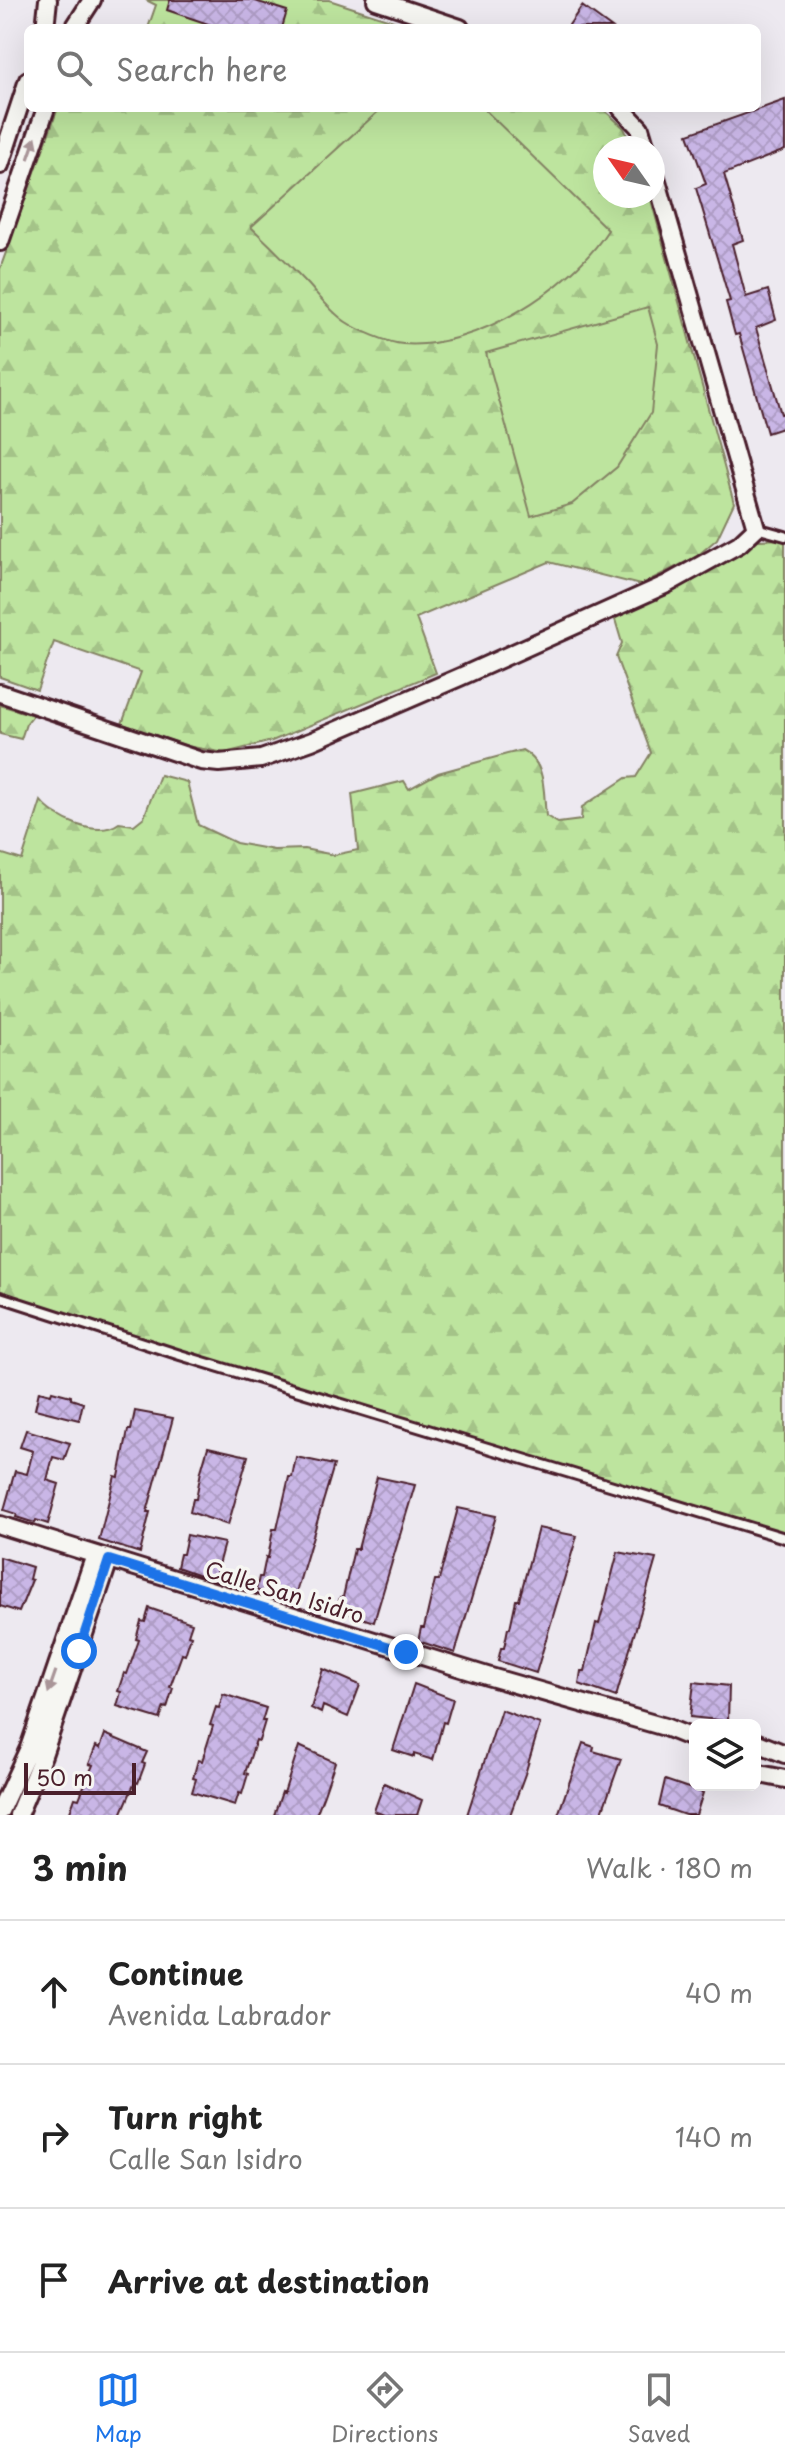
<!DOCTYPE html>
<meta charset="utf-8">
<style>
:root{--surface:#fff;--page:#f6f6f6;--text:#222;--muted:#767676;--line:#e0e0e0;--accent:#1a73e8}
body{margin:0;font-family:"Playpen Sans",sans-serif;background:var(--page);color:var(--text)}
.controls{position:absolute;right:24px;bottom:24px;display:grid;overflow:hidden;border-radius:12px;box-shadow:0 8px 32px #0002}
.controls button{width:72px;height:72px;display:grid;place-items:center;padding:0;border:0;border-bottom:2px solid var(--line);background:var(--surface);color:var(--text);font:40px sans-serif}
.compass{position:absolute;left:593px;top:136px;width:72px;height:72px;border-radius:50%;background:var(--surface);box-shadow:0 8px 32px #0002;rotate:304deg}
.scale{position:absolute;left:24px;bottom:20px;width:112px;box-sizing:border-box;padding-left:8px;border:4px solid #4a1f2b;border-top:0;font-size:22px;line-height:28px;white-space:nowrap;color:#4a1f2b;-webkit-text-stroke:6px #f6f6f2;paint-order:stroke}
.stop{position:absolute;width:24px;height:24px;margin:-18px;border:6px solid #1a73e8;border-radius:50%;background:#fff}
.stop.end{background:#1a73e8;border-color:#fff;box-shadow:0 2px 8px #0008}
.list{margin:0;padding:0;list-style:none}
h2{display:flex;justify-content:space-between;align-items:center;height:104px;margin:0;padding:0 32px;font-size:34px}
h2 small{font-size:26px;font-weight:400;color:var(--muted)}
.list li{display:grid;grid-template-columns:52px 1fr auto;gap:24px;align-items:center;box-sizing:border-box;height:144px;padding:0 32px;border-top:2px solid var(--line)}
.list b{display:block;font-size:30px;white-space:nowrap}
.list p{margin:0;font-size:26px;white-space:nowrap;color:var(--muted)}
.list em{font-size:26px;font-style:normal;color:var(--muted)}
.icon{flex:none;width:44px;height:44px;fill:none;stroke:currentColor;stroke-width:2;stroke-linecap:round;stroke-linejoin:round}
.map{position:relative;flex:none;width:785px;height:1815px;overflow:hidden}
.search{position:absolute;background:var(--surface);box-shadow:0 8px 32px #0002;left:24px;right:24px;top:24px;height:88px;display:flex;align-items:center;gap:20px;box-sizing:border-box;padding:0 28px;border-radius:12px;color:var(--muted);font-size:30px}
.sheet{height:536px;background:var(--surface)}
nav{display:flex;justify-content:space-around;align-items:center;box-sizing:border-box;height:112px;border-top:2px solid var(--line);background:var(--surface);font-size:22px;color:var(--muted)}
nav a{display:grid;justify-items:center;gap:4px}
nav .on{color:var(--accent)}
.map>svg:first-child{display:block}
.forest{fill:url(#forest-firs);stroke:#848264;stroke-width:2}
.pitch{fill:#bde49e;stroke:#848264;stroke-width:2}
.building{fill:url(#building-cross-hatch);stroke:#4a1f2b;stroke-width:2}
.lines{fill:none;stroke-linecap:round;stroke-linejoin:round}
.service-casing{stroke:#4a1f2b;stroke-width:14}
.minor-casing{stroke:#4a1f2b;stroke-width:22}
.service{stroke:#f6f6f2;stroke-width:8}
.minor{stroke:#f6f6f2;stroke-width:16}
.oneway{fill:#a99598}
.route{stroke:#1a73e8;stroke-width:10}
.labels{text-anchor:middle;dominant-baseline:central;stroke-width:7;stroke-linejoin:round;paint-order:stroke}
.street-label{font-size:22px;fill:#4a1f2b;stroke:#f6f6f2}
</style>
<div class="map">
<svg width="785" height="1815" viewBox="0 0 785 1815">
<defs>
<pattern id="forest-firs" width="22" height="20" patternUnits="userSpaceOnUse" patternTransform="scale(2)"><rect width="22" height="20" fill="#bde49e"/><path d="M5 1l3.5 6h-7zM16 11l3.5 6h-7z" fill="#a4c388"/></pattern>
<pattern id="building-cross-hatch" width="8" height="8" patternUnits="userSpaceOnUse" patternTransform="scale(2)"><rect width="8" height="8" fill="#c9b6e6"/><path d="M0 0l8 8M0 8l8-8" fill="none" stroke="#ae9cc5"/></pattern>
</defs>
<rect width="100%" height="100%" fill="#ede9f0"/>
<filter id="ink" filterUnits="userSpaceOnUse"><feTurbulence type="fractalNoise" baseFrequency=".0125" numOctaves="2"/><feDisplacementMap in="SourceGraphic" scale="16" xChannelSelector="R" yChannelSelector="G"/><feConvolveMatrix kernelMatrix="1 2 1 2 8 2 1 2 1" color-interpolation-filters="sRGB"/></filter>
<g filter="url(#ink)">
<path class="forest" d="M146,0H329L415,28H148L156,5Z
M58,108H602L624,128L633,148H605V196H650L734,503L717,539L696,557L640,585L549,562L416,618L436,673L272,741L225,753L187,746L122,724L141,672L54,642L37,690L0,677V269Z
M783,539H785V1538L0,1297V853L22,860L41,801C55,819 98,839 119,823L134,825L144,817L160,775L187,782L198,825L236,843L274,850L304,849L334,855L358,850L352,794L404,781L409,789L438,773L522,750C547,763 543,791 546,816L558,823L581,820L582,807L626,778L636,777L651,753L616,657L622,643L614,616L684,585L758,540Z
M0,705L33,715L26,724L21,739L0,734Z"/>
<path class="pitch" d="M382,108H483L608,230C571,289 474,350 403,344C388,343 358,330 346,322C331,312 319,296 307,283C289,264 270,245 251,227Z
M648,307L658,344L651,413L617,467L572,504L531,516L486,353Z"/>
<path class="building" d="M170,0H252L287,11L282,28H220L167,10Z
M582,6L612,28H567Z
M785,100V150L724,174L743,240L732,244L746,297L768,290L776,320L756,328L781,414L785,413V427L767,433L739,334L735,335L726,302L730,301L696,188L706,184L688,134Z
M39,1391L51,1394L52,1391L71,1396V1399L83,1403L79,1420L35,1409Z
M135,1411L173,1418L147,1512H150L140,1553L99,1540L115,1476L119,1477L128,1430H131Z
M26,1430L70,1443L64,1460L53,1457L47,1480L59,1484L48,1524L36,1520L35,1523L16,1517L17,1514L4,1510L15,1471L27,1474L33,1451L20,1447Z
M208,1447L248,1456L228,1525L190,1512L193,1499H196L201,1471Z
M296,1457L334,1465L293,1603L256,1590L259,1577H262L266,1557L268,1558L273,1529H277L289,1477H292Z
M377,1477L415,1485L374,1622L337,1610L340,1597H343L354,1549H358Z
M458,1508L496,1516L455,1653L418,1641L421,1628H424L435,1580H439Z
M538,1528L577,1536L536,1673L498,1661L501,1648H504L508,1628H510L516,1600H519Z
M187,1535L224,1543L214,1580L177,1567L180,1554H183Z
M618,1552L656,1559L616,1697L579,1684L581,1671H585L596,1623L599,1624Z
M0,1557L32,1567L29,1579L32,1580L19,1612L0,1606Z
M149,1608L192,1623L188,1635L191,1636L185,1655L182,1654L170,1687L173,1688L167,1708L164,1707L160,1719L117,1706L121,1692L118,1691L124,1673L127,1674L139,1640L136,1639L141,1621L145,1622Z
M323,1669L360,1685L348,1717L323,1706L321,1713L311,1708Z
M694,1682L729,1686L728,1721L690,1717Z
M414,1684L453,1699L446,1723L443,1722L433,1760L414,1754V1757L393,1750Z
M223,1694L266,1708L262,1721H265L259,1741L256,1740L245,1773L248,1774L242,1794L239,1793L235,1805L192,1792L196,1779L193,1778L198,1760L202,1761L213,1726L210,1725L216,1707L219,1708Z
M501,1710L540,1724L525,1774L510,1815H467Z
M105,1734L147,1752L142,1763L145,1764L138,1783L135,1782L121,1815H69L75,1798L79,1799L84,1786L93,1765L89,1764L96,1746L100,1748Z
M583,1743L594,1747L593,1751L621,1759L601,1815H558Z
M299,1746L335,1762L324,1794L316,1815H274L282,1792L284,1793Z
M665,1780L703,1793L696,1815H685L659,1806Z
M384,1783L422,1800L417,1815H384L374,1811Z"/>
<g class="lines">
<defs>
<path id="service" d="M756,528L785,536
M0,1297L180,1355L785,1538"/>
<path id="minor" d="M376,0L460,28
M45,28L48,0
M74,28L92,0
M621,108L640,128L646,148
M0,165L28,80
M0,242L46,108
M0,693L201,761L219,763L261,759L312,741L460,677L667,584L739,544L756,528L653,167
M0,1525L487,1676L665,1727L695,1739
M755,1742L785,1754
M755,1773L785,1779
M0,1811L29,1748L95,1555
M18,1815L43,1755L109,1560"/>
</defs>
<use href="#service" class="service-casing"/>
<use href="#minor" class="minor-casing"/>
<use href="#service" class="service"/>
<use href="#minor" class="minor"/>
</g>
<defs><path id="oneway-solid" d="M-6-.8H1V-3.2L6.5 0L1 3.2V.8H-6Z" transform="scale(2)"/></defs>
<g class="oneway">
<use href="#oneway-solid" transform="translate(32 148) rotate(-71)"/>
<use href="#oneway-solid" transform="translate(52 1682) rotate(109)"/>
</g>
</g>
<g class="lines" filter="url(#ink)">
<path class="route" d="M79,1651L109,1560L406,1652"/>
</g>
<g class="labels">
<g class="street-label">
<text transform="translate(285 1591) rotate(17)">Calle San Isidro</text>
</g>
</g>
</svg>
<div class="controls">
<button><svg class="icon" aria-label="layers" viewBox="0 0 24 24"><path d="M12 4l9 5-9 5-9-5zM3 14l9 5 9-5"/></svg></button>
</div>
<svg class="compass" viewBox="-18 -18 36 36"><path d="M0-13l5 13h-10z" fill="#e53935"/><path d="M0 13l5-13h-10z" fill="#767676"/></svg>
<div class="scale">50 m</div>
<div class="stop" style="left:79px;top:1651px"></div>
<div class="stop end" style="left:406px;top:1652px"></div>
<div class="search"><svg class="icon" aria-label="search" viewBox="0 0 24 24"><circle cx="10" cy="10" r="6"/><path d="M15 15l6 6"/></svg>Search here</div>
</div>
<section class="sheet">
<h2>3 min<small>Walk · 180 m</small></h2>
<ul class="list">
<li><svg class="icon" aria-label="ahead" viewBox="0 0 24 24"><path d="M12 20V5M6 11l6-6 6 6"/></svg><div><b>Continue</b><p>Avenida Labrador</p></div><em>40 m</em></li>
<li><svg class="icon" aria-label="right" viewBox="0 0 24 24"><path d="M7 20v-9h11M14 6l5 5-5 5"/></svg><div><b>Turn right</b><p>Calle San Isidro</p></div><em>140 m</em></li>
<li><svg class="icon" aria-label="arrive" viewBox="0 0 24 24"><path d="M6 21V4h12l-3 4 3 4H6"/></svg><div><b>Arrive at destination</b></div></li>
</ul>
</section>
<nav>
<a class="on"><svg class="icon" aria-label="map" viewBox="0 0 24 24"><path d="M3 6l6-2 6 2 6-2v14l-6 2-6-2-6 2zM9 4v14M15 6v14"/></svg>Map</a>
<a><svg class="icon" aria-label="directions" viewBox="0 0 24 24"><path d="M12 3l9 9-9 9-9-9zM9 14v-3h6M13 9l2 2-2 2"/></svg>Directions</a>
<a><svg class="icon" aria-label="saved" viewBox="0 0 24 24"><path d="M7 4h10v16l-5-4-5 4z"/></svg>Saved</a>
</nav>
